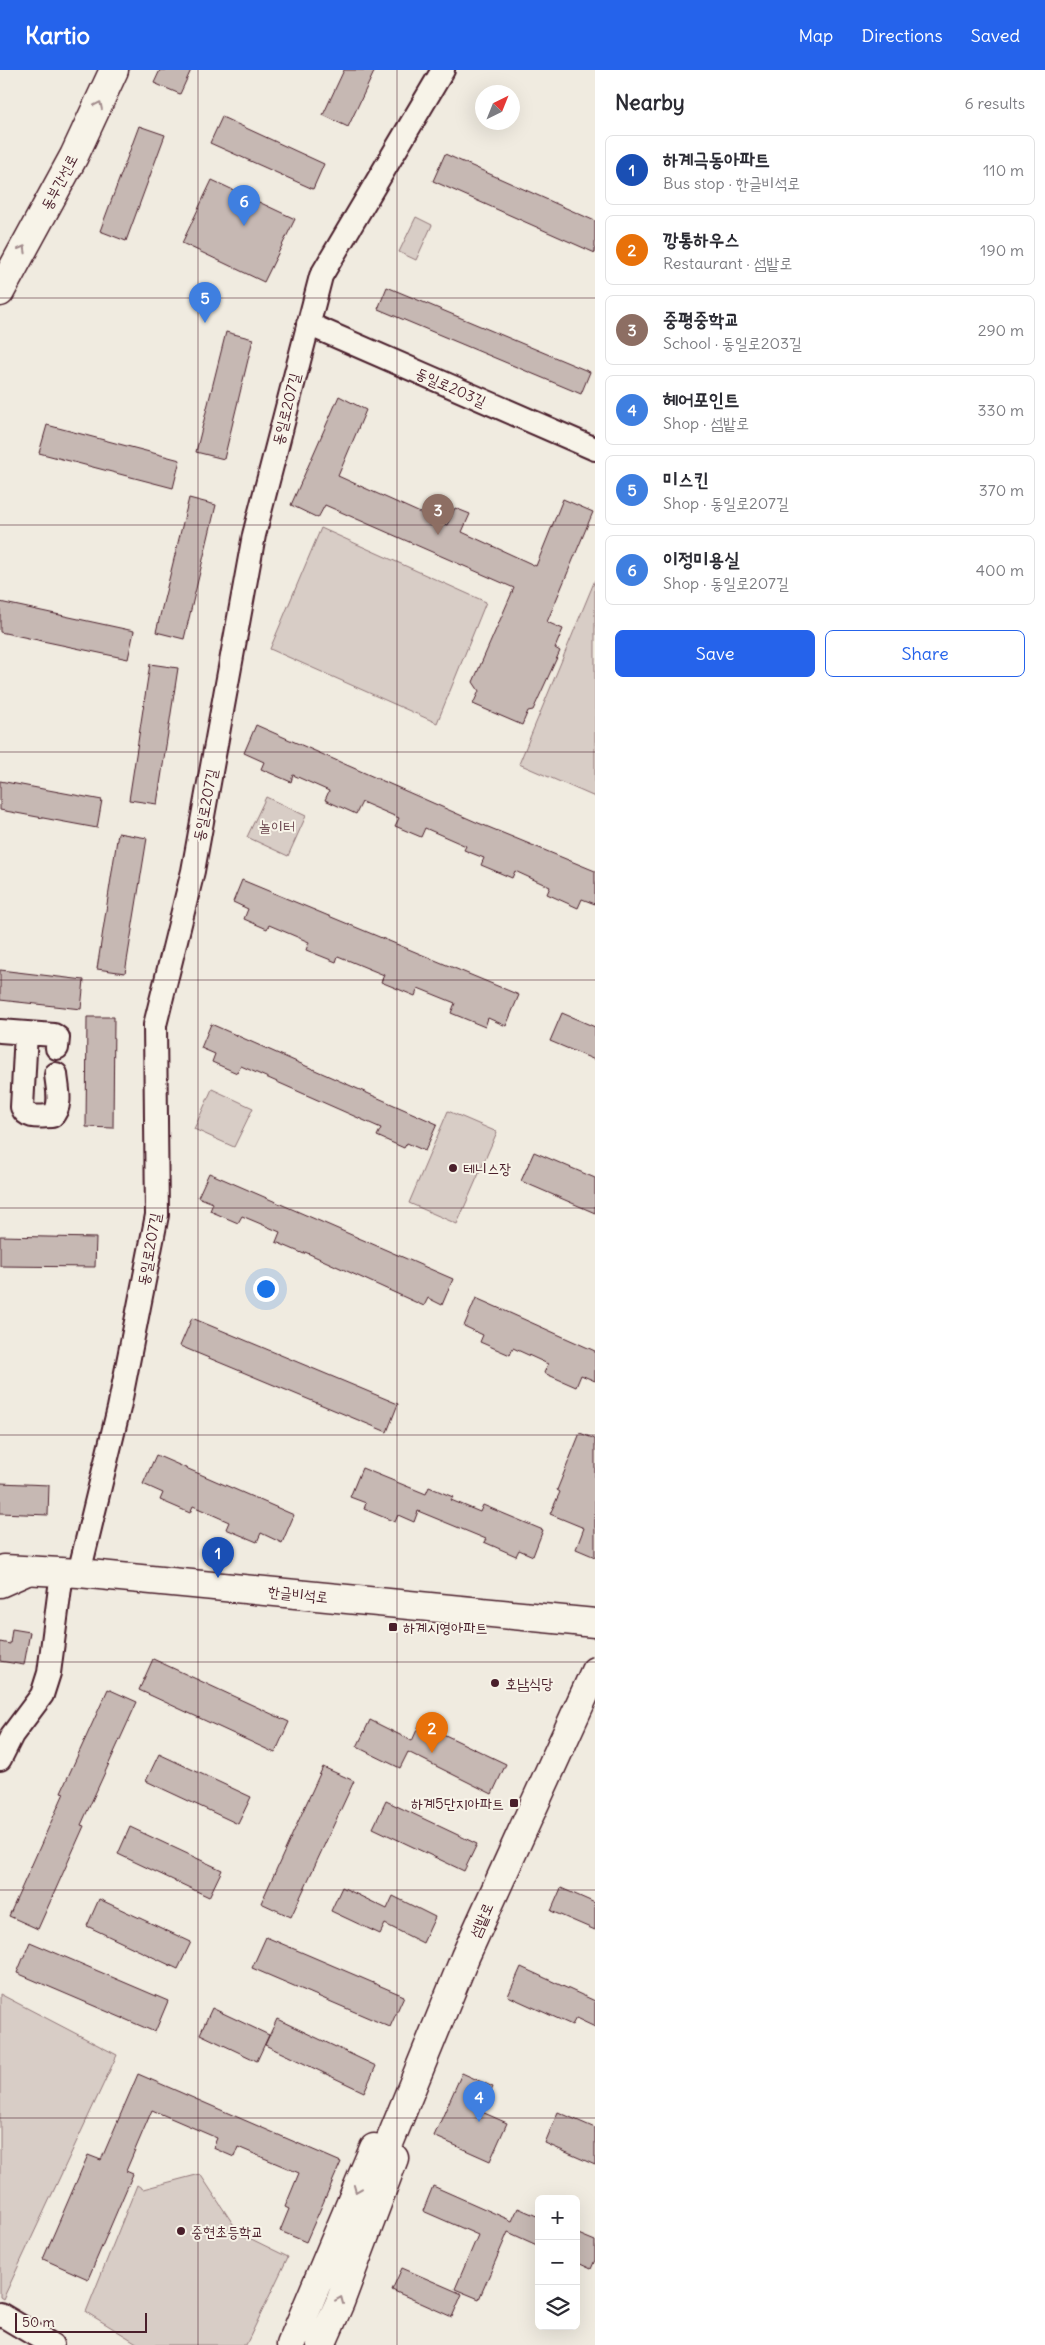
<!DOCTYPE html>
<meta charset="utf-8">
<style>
:root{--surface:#fff;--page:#f7f7f7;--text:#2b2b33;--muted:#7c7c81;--line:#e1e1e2;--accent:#2563eb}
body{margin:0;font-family:Delius,"Poor Story",sans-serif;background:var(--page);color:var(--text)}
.controls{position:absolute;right:15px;bottom:15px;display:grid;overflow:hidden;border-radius:8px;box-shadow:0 5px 20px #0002}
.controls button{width:45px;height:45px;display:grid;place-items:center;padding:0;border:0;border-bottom:1px solid var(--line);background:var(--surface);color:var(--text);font:25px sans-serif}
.compass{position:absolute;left:475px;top:15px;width:45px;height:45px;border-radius:50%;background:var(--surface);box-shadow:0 5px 20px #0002;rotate:43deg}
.scale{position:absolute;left:15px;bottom:12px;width:132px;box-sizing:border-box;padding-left:5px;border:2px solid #4a1f2b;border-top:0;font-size:14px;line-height:18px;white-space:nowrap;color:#4a1f2b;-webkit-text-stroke:4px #f7f3e8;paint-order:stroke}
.you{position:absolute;left:265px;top:1218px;width:18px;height:18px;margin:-12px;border:4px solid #fff;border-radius:50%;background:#1a73e8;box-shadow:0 0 0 8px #1a73e833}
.badge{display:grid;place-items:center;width:32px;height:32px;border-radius:50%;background:var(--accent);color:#fff;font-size:16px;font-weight:700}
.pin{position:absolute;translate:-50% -41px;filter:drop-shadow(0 1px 2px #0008)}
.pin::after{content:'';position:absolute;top:26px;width:18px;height:15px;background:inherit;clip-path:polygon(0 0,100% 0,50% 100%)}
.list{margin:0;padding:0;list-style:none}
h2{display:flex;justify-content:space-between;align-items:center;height:65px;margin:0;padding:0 20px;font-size:21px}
h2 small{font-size:16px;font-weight:400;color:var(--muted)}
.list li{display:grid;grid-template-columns:32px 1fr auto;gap:15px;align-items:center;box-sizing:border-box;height:70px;margin:0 10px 10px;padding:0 10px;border:1px solid var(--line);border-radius:8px}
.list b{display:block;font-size:19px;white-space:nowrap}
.list p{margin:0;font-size:16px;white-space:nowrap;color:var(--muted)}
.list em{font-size:16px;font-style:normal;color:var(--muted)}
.actions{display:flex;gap:10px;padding:15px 20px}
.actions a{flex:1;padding:11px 0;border:1px solid var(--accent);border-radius:8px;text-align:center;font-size:18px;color:var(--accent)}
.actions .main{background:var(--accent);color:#fff}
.icon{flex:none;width:28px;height:28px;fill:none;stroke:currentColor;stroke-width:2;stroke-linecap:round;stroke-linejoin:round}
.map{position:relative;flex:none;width:595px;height:2275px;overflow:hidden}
header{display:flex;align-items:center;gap:30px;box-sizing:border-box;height:70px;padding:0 25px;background:var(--accent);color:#fff}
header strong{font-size:24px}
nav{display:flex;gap:28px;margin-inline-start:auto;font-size:18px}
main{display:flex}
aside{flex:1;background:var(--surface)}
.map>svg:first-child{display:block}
.green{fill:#d8cdc6;stroke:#917678}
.building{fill:#c6b8b3;stroke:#4a1f2b}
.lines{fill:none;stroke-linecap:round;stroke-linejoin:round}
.minor-casing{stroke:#4a1f2b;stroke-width:26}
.major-casing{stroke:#4a1f2b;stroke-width:31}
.highway-casing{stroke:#4a1f2b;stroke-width:31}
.minor{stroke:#f7f3e8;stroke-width:22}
.major{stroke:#f7f3e8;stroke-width:28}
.highway{stroke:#f7f3e8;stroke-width:28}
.oneway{stroke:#a0898a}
.grid{fill:none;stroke:#4a1f2b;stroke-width:1;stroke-opacity:0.55}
.poi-dot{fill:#4a1f2b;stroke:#f7f3e8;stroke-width:2}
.labels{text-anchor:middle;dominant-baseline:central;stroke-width:4;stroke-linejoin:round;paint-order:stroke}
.street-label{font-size:15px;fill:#4a1f2b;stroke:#f7f3e8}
.park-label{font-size:15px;fill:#6e4a52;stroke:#f7f3e8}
.poi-label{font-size:15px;fill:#4a1f2b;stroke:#f7f3e8;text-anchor:start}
</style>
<header>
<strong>Kartio</strong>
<nav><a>Map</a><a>Directions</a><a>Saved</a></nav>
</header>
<main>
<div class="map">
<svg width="595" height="2275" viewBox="0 0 595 2275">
<rect width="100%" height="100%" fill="#f0ebe0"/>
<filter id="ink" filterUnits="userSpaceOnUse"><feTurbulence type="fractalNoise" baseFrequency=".02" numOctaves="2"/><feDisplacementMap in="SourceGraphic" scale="10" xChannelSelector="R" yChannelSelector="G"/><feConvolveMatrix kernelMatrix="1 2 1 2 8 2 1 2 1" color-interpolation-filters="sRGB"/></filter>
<g filter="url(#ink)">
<path class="green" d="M416,147L432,155L416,190L399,182Z
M321,458L486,532L437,653L270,579Z
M595,510V727L519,694Z
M266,727L306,746L288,786L247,767Z
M212,1019L253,1038L234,1077L194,1059Z
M448,1041L497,1062L457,1154L409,1133Z
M0,1924L117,1985L3,2229L0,2227Z
M200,2104L239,2163L288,2187L246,2275H140L86,2242L137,2115L143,2119Z"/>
<path class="building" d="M160,0H191L180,24L154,13Z
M344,0H375L348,57L323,45Z
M222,47L324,94L313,119L210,73Z
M139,56L165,65L126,171L100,161Z
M445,84L595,151V183L433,111Z
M212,110L295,149L264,212L182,173Z
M387,217L590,302L581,324L378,239Z
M226,262L253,269L224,389L196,382Z
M339,326L366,340L338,406L447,455L455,438L470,444L462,462L536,496L563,429L593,442L547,552L563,559L555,578L560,581L533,640L528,641L522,655L473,634L479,621L473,612L514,518L325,435L318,448L291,435Z
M47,355L180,390L173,418L39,383Z
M189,428L216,435L184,569L156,562Z
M0,532L134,561L128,589L0,562Z
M150,594L178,598L157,734L129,730Z
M256,655L476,752L595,801V834L582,829L578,838L547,824L550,817L515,801L512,808L481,795L484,788L464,780L466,776L425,758L421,767L395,756L399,748L362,732L356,744L325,730L329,721L293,705L291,712L261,699L264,692L244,683Z
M0,711L102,730L97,758L0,740Z
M118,763L147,768L125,903L97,899Z
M242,810L519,925L506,956L488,948L485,957L451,943L455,933L418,918L415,926L381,912L384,905L338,886L336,892L306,880L309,872L269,855L267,859L244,849L248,839L233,832Z
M0,900L84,910L81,939L0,930Z
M562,943L595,957V990L550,971Z
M87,947H114L113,1058L86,1057Z
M211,954L437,1054L425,1081L407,1073L404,1078L377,1066L381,1058L241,996L237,1003L212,992L215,984L201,978Z
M534,1082L595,1108V1143L521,1111Z
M209,1103L453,1209L442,1235L428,1228L424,1236L305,1182L304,1184L276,1172L280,1162L242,1146L238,1153L210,1141L213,1133L198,1127Z
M0,1166L96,1168L95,1197L0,1196Z
M476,1228L595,1281V1311L581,1305L576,1317L544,1303L548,1294L513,1278L510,1285L480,1272L483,1265L464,1256Z
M192,1248L398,1334L387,1362L180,1276Z
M580,1363L595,1369V1487L576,1479L584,1458L550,1444L560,1422L557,1420Z
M156,1385L294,1445L282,1473L261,1463L257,1472L226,1459L229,1452L193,1436L190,1443L160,1430L163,1423L143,1414Z
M362,1398L426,1424L429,1417L453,1427L451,1430L480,1442L483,1435L543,1460L533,1486L519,1480L516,1486L484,1472L486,1469L418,1441L414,1452L398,1445L395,1452L364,1439L366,1433L350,1427Z
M0,1413L49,1415L48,1445L0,1443Z
M12,1559L30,1562L24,1595L0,1591V1572L10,1574Z
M153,1589L289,1652L275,1683L139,1620Z
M108,1619L137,1632L81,1755L84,1756L38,1859L9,1846L64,1723L61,1722Z
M370,1650L412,1671L420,1653L506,1694L492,1724L408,1682L400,1698L357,1677Z
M159,1684L251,1727L238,1754L146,1711Z
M323,1697L354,1711L291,1847L261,1833Z
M386,1731L477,1774L464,1801L373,1758Z
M130,1757L222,1800L209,1827L118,1784Z
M342,1817L387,1839L393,1826L435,1847L423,1873L385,1854L380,1864L331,1841Z
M561,1818L595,1833V1860L551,1841Z
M99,1829L191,1872L178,1899L87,1856Z
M266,1867L404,1926L390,1957L252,1898Z
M30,1872L168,1931L155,1962L17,1903Z
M521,1897L595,1931V1957L576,1948L572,1955L508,1926Z
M212,1938L269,1965L257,1991L200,1964Z
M277,1949L376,1996L364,2022L265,1975Z
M462,2003L493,2017L482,2042L507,2053L490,2091L434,2066Z
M138,2004L341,2092L306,2172L280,2161L289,2139L285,2137L299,2103L238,2077L234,2087L213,2078L217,2068L152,2040L126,2101L133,2104L88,2209L43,2189L88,2085L101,2090Z
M558,2042L595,2058V2095L545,2073Z
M433,2116L512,2151L518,2138L539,2147V2176L508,2162L479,2229L455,2219L478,2165L423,2141Z
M576,2163L595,2171V2190L591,2199L576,2192Z
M402,2198L462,2224L452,2247L392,2220Z"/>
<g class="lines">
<defs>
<path id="minor" d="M308,254L595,379
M0,961L54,965L58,968L57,978
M26,963L22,1037C27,1050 41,1046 52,1046C63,1036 57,1017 56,1004
M79,1503L119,1338L157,1145L155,955L193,801L254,465L321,206L443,0
M0,1689L12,1665L42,1625L49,1603L62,1502
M0,2244L52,2275"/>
<path id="major" d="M4,1499L79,1503L595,1553
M377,2103L465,1887L595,1601
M291,2275L374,2078
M321,2275L340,2232L394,2088"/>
<path id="highway" d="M0,222L74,86L114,0
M0,1513L27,1501"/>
</defs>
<use href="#minor" class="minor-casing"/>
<use href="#major" class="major-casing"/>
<use href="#highway" class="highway-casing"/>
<use href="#minor" class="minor"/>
<use href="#major" class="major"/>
<use href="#highway" class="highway"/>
</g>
<defs><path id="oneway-chevron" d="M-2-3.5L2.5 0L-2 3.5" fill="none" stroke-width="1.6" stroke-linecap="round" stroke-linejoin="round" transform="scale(1.25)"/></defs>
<g class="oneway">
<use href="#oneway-chevron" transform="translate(99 35) rotate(-64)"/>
<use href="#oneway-chevron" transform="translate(23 179) rotate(-61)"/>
<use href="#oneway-chevron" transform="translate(357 2119) rotate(112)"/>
<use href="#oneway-chevron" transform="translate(340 2230) rotate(-67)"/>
</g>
</g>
<path class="grid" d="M198,0V2275M397,0V2275M0,228H595M0,455H595M0,682H595M0,910H595M0,1138H595M0,1365H595M0,1592H595M0,1820H595M0,2048H595"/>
<g class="poi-dot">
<circle cx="453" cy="1098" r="5"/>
<rect x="388" y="1552" width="10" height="10" rx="2.5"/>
<circle cx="495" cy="1613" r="5"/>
<rect x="509" y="1728" width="10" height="10" rx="2.5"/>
<circle cx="181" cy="2161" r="5"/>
</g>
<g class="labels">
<g class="street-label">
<text transform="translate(59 112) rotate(-62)">동부간선로</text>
<text transform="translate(451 317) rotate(24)">동일로203길</text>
<text transform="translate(286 339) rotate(-76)">동일로207길</text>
<text transform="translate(205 735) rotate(-79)">동일로207길</text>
<text transform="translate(149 1179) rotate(-80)">동일로207길</text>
<text transform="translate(298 1524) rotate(6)">한글비석로</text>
<text transform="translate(481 1850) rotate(-66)">섬밭로</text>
</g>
<g class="park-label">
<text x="277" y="756">놀이터</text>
</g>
<g class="poi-label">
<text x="463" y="1098">테니스장</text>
<text x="403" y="1557">하계시영아파트</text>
<text x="505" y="1613">호남식당</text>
<text x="504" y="1733" text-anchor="end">하계5단지아파트</text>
<text x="191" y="2161">중현초등학교</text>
</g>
</g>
</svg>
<div class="controls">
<button>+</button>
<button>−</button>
<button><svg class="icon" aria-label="layers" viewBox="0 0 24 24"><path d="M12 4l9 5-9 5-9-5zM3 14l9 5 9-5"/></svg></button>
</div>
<svg class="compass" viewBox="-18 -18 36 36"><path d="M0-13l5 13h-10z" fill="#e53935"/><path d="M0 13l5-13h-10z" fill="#7c7c81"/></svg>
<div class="scale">50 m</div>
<div class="you"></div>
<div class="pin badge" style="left:218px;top:1508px;background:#1a4fb4">1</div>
<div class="pin badge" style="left:432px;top:1683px;background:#e8710a">2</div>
<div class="pin badge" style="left:438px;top:465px;background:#8d6e63">3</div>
<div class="pin badge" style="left:479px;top:2052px;background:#3f7fe0">4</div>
<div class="pin badge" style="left:205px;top:253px;background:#3f7fe0">5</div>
<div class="pin badge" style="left:244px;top:156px;background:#3f7fe0">6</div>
</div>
<aside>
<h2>Nearby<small>6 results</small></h2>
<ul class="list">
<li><span class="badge" style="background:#1a4fb4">1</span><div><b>하계극동아파트</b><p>Bus stop · 한글비석로</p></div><em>110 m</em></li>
<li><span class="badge" style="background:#e8710a">2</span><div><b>깡통하우스</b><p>Restaurant · 섬밭로</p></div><em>190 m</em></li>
<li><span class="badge" style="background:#8d6e63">3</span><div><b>중평중학교</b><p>School · 동일로203길</p></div><em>290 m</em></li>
<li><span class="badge" style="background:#3f7fe0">4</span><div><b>헤어포인트</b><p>Shop · 섬밭로</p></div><em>330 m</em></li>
<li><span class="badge" style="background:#3f7fe0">5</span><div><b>미스킨</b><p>Shop · 동일로207길</p></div><em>370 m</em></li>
<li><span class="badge" style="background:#3f7fe0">6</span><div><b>이정미용실</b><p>Shop · 동일로207길</p></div><em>400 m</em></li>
</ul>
<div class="actions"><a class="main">Save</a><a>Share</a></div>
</aside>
</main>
